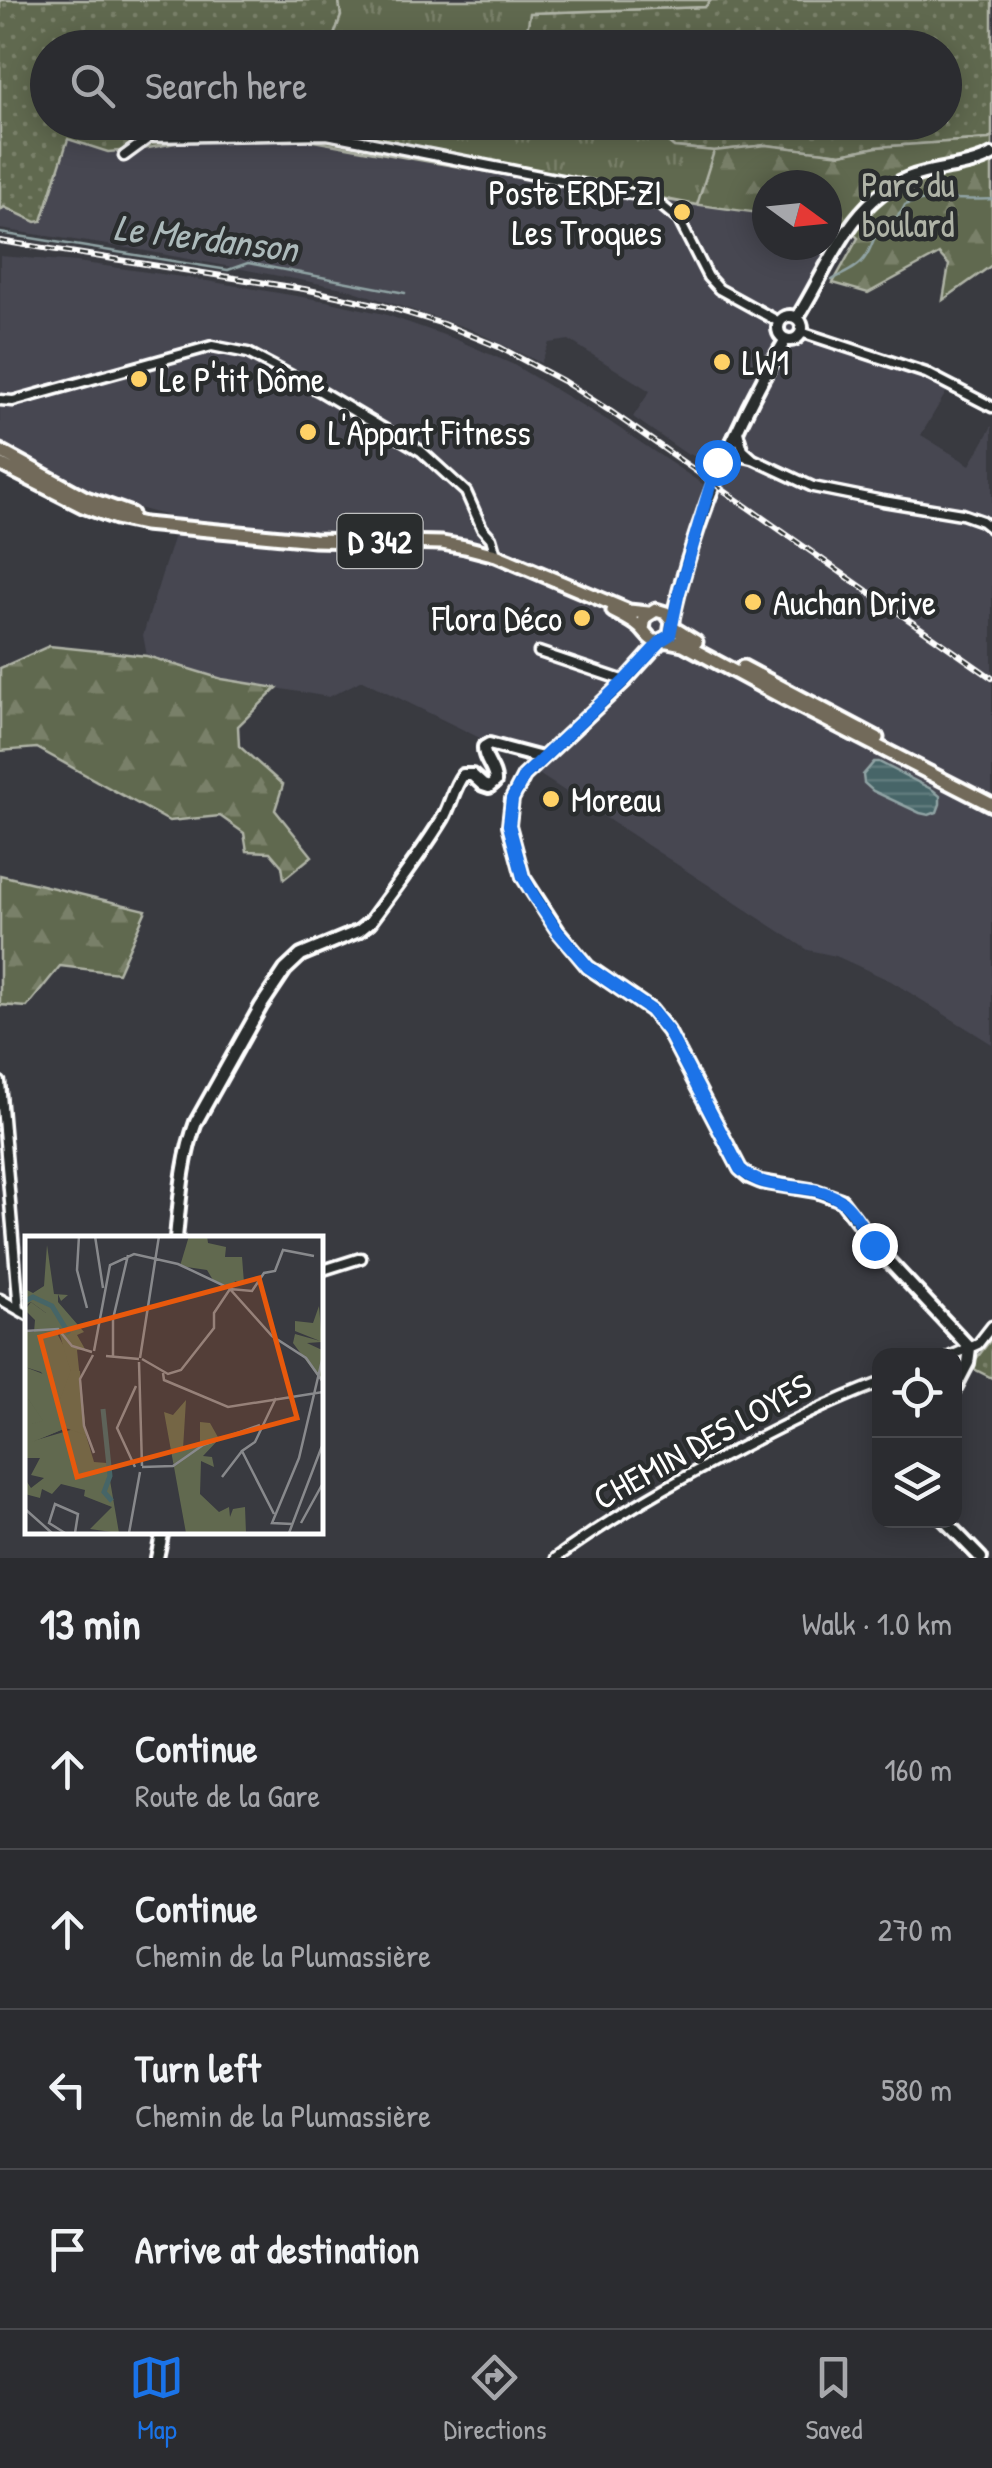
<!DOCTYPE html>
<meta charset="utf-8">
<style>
:root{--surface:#2b2c30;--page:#37383c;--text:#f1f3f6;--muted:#a6a7ab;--line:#47484c;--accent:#1a73e8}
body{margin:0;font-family:"Patrick Hand",sans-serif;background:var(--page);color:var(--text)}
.controls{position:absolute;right:30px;bottom:30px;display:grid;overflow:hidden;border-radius:20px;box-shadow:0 5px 25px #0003}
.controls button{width:90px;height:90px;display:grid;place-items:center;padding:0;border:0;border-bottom:2px solid var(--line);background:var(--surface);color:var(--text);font:50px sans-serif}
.compass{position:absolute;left:752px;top:170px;width:90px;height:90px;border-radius:50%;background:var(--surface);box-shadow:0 5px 25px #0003;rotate:105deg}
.stop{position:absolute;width:30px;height:30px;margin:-22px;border:8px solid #1a73e8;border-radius:50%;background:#fff}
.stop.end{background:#1a73e8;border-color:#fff;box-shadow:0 2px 10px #0008}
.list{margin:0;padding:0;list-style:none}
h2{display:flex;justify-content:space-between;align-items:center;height:130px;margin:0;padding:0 40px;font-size:42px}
h2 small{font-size:32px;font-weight:400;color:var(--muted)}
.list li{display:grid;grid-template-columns:65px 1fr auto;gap:30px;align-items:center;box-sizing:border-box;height:160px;padding:0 40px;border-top:2px solid var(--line)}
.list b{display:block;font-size:38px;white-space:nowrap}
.list p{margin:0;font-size:32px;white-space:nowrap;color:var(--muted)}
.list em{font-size:32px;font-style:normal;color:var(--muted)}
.icon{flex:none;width:55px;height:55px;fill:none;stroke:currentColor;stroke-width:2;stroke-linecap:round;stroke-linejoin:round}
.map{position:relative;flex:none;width:992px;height:1558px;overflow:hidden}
.search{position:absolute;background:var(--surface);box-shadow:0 5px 25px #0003;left:30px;right:30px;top:30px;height:110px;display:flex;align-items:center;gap:25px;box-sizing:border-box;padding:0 35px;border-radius:55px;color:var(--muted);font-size:38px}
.sheet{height:770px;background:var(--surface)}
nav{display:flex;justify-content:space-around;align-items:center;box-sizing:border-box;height:140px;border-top:2px solid var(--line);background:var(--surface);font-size:28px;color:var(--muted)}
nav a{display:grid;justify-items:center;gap:5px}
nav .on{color:var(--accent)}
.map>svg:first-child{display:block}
.built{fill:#474751}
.grass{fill:url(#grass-dots);stroke:#b0b4a7;stroke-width:2.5}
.forest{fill:url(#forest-firs);stroke:#b0b4a7;stroke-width:2.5}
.park{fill:url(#park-tufts);stroke:#b0b4a7;stroke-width:2.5}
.water{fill:url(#water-rules);stroke:#90a3a4;stroke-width:2.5}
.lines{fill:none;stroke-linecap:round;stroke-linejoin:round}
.stream{stroke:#90a3a4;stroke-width:2.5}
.street-casing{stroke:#fff;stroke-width:15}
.secondary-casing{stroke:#fff;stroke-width:18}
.primary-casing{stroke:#fff;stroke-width:19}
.street{stroke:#2a2d2e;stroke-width:8}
.secondary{stroke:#2a2d2e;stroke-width:10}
.primary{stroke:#726b5a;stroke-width:11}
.rail-casing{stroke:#fff;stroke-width:6}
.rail{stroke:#2a2d2e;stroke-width:2.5;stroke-dasharray:8;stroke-linecap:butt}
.route{stroke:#1a73e8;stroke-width:12}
.poi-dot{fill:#ffd166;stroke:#2a2d2e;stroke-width:4}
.labels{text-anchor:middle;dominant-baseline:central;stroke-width:9;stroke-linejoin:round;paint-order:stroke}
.shield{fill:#2a2d2e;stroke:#bfc0c0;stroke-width:2.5}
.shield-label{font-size:32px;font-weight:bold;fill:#fff}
.park-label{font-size:35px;fill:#b0b4a7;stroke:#2a2d2e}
.poi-label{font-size:35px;fill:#fff;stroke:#2a2d2e;text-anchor:start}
.street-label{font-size:35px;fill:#fff;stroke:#2a2d2e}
.water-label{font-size:38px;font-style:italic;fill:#acbabb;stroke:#2a2d2e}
.inset-river{fill:none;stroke:#466567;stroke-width:5}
.inset-road{fill:none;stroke:#88898c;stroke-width:2.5}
.view{fill:#e8590c;fill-opacity:0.15;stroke:#e8590c;stroke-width:5}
.inset-edge{fill:none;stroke:#fff;stroke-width:5}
</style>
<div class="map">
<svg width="992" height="1558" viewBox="0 0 992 1558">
<defs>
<pattern id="grass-dots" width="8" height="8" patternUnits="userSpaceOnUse" patternTransform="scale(2.5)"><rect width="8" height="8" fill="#61694f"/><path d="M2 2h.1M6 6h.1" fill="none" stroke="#798069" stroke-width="1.8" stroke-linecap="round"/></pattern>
<pattern id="forest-firs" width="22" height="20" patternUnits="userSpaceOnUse" patternTransform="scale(2.5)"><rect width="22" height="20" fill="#61694f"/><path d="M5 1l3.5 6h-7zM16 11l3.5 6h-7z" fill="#798069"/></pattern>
<pattern id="park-tufts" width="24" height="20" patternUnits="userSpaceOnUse" patternTransform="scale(2.5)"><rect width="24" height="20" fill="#61694f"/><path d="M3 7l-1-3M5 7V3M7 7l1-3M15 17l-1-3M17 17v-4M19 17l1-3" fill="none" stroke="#798069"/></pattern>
<pattern id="water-rules" width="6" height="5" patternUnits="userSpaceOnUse" patternTransform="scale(2.5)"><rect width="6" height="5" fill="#466567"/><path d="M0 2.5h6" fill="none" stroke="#627c7e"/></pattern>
</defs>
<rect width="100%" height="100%" fill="#393a40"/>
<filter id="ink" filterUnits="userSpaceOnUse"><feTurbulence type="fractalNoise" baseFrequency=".01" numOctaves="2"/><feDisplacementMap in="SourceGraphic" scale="20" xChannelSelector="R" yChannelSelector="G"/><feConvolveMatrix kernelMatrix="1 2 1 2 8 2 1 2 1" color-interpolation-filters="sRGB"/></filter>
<g filter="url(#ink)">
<path class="built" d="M143,131L262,135L310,140L697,205L767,214V245H827V222L844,224L804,296L794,308L810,339L954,379L921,435L970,465L992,426V1044L891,981L836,956L808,950L528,767L532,753L480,738L362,680L329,697L222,679L147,656L143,635L179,519L97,497L0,445V256L77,262L189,278L326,301L384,314L455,339L512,364L607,420L704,485L708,473L702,468L704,466L699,463L700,460L690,454L688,455L633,417L650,391L569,340L549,343L541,363L470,329L348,289L135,249L0,229V211L4,206L36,222L42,221L68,139Z"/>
<path class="grass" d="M0,0H339L341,16L330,47L48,48V122L272,123L262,133L235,132L143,149L108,152L68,139L42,221L36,222L4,207L0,211Z
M711,0H992V136L989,139L877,147L841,154L766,145L714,151L674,147L644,123L944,122V48H545L526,36L530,13L704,7Z
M992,1338V1378L970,1367Z"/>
<path class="forest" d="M272,122H644L674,147L714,151L766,145L841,154L877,147L989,139L992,136V265L943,300L949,265L939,254L868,293L833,283L858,238L844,224L827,222V185H767V214C602,193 439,164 275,134Z
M49,646L147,656L222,679L277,688L238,726L239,746L283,785L275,810L312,856L284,879L282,866L270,852L247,851L244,833L220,816L169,821L37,748L0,751V668Z
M0,875L146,910L118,973L60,966L27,1007L0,1005Z"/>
<path class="park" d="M339,0H711L705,7L530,13L526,36L545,47H330L341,16Z
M272,122H644L674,147L714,151L697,205L327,134L262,133Z"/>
<path class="water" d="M874,762H879L933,790L940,796V804L937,812L929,815L920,813L873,791L864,783L863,775Z"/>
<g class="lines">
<path class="stream" d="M0,233L228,270L248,263L405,293
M832,280C844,273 859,268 866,256C871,249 872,241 877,234C887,222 899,220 905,205C930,195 964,201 992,199"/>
<defs>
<path id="street" d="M124,156L150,137L327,134L642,196L662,206L679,220L708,277L719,289L779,322
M801,332L926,373L992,407
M0,400L13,401L212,346L248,353L320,391L421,451L466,492L482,528L491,538L496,555
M738,432L743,450L753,459
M728,453L753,459L813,487L883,501L962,514L982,521L992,529
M539,652L625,681
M0,1082L19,1310
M320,1271L361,1258
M0,1299L28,1315
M951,1356L978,1344L992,1326
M556,1558C612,1517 672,1483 734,1451C782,1426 829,1402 880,1383"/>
<path id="secondary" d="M778 328a12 12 0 1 1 24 0a12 12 0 1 1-24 0Z
M797,318C829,268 849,202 908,178C935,167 966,169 992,155
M672,621C693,526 735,422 786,339
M662,640L625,681L524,776L512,799L509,825L523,877L558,931L588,967L651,1010L668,1031L740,1169L749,1177L761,1182L816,1191L841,1200L882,1254L970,1348L968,1363L954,1390
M176,1238C180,1199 182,1159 196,1122L261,1006L285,970L301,955L359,931L370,922C395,888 421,854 443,818C451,804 453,788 463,775H472L483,785L489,787L495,782C496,769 483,760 484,747L489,744L542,758
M944,1520L981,1558
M157,1558L163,1530"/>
<path id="primary" d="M0,451L86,498L131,514
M0,464L83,506L116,518L144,524L314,540L442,543L465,547L496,555L629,611L648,613
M613,611C621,615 629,619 636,624C650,633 649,650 670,635L672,621L666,613L656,610L645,617L643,629
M673,628L696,642
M663,640L683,644L791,702L992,805
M743,667L877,738"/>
</defs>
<use href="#street" class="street-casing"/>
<use href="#secondary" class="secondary-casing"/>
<use href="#primary" class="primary-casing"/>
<use href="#street" class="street"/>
<use href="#secondary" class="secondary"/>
<use href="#primary" class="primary"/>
<defs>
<path id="rail" d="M0,241L304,289L384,306L443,324L499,347L563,381L610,411L992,678"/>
</defs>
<use href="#rail" class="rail-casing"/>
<use href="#rail" class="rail"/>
</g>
</g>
<g class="lines" filter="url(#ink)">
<path class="route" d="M717,462L678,596L670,635L662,640L624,681L524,776L512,799L509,825L523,877L534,896L558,932L588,967L651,1010L668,1031L740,1169C767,1195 809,1180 840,1200C854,1209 864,1231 874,1245"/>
</g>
<g class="poi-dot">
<circle cx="682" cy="212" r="10"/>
<circle cx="722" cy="362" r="10"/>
<circle cx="139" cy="379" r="10"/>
<circle cx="308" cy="432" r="10"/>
<circle cx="753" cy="602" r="10"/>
<circle cx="582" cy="618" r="10"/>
<circle cx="551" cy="799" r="10"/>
</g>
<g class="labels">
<rect class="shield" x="337.5" y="514" width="85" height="54" rx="8"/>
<g class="shield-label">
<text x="380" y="541">D 342</text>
</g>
<g class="park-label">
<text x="908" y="184">Parc du<tspan x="908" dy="40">boulard</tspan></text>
</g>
<g class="poi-label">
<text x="662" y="192" text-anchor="end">Poste ERDF ZI<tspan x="662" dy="40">Les Troques</tspan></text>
<text x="742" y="362">LW1</text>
<text x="159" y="379">Le P'tit Dôme</text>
<text x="328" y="432">L'Appart Fitness</text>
<text x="773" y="602">Auchan Drive</text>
<text x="562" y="618" text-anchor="end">Flora Déco</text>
<text x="571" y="799">Moreau</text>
</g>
<g class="street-label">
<text transform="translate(702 1441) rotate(-29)">CHEMIN DES LOYES</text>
</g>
<g class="water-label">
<text transform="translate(206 237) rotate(7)">Le Merdanson</text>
</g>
</g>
<g transform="translate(25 1236)">
<rect width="298" height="298" fill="#393a40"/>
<path d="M164,0H182L183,7L201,11L200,21H217L219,47L210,45L208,52L188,44L182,34L155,30ZM6,66L21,77L42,116L47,140L37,165L16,136L0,131V96H9L10,84L0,74ZM294,70L297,106L282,107L297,114V146L268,107L270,98L295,105L270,95V85L288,87ZM0,158L19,185L8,205L49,193L61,199L69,226L82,227L94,297L65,293L87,271L59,260L60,254L36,248L27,258L17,253L15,262L0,258V243L6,252L19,242L6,239L15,222H0Z" fill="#61694f"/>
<path d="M22,9L29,58L43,59L36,65L33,58V66L59,96L52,99L60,113L52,114L61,199L41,192L7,206V188L18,185L0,158L26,141L37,165L47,140L34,96L21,88V77L6,66L0,70V53L8,57L19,50ZM161,164L158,213L175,210V186L185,187L194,203L178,220L187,221L189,231L176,225L175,258L194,276L204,271L205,281L208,273L220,271L221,297H161L139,176L148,179Z" fill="#61694f"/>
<path d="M0,131L26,141L34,166L46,134L55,135L61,199L41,192L7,206V188L18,185L0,158Z" fill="#61694f"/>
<path class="inset-river" d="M0,65L8,61L27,70L44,98M78,173L85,240L79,256L87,265"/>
<path class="inset-road" d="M54,0L52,34L62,72M70,0L78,52M0,95L33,93L47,110L67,116M69,115L85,29L109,18L153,28L204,52L247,100L281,122L298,146M68,119L55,143L59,190L69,217M81,120L114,123M88,120V83L103,19M115,122L134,0M117,123L143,138L156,134L189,92V77L205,53L227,55L239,37L250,35L258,14L289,20M114,126L117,230M138,137L139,144L203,171L298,156M110,231L92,192L111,150M117,231L148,230L178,209L235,189M197,241L217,215M0,273L27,297M249,278L217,215L230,206L251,162M276,287L298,247M267,288L247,287L274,222L298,120M40,297L24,287L30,268L53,278L50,297M104,297L115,236M264,297L297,210L298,176"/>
<path class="view" d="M234,42L272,182L52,241L15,101Z"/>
<rect width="298" height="298" class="inset-edge"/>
</g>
</svg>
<div class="controls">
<button><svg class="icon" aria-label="locate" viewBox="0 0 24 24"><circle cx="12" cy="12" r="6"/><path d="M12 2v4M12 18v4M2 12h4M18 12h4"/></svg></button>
<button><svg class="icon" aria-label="layers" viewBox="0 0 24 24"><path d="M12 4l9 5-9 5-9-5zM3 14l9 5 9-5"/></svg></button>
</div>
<svg class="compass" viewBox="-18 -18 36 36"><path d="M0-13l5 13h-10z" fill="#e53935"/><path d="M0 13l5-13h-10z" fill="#a6a7ab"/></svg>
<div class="stop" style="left:717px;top:462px"></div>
<div class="stop end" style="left:874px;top:1245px"></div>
<div class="search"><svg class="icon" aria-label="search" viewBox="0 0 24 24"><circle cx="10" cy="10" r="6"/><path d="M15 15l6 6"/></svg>Search here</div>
</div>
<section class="sheet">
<h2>13 min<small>Walk · 1.0 km</small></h2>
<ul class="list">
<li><svg class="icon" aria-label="ahead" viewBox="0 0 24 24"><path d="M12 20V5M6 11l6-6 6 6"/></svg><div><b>Continue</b><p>Route de la Gare</p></div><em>160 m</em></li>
<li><svg class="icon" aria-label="ahead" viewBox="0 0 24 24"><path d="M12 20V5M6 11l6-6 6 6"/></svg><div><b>Continue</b><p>Chemin de la Plumassière</p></div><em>270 m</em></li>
<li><svg class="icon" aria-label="left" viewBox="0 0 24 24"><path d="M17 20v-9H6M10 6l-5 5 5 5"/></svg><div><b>Turn left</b><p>Chemin de la Plumassière</p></div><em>580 m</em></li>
<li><svg class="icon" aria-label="arrive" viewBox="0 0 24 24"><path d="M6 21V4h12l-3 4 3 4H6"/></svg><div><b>Arrive at destination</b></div></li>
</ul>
</section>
<nav>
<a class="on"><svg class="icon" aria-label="map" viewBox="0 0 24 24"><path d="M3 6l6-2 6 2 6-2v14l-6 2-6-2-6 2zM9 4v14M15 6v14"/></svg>Map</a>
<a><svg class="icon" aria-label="directions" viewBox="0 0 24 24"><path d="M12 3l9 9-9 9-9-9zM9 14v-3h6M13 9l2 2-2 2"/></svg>Directions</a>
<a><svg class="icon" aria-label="saved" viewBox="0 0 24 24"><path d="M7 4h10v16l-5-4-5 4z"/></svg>Saved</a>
</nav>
